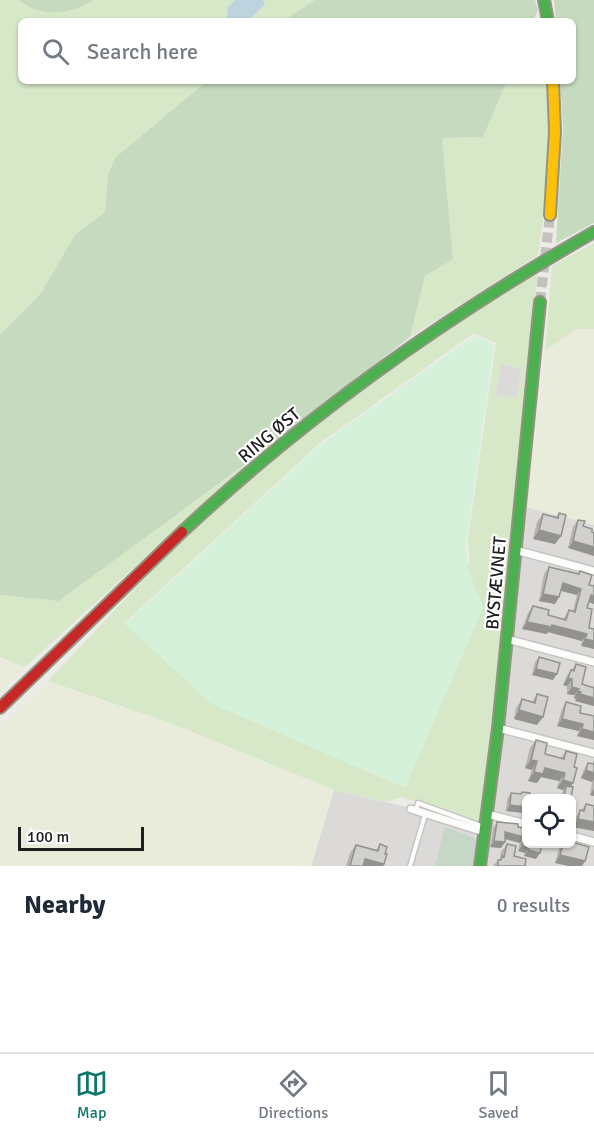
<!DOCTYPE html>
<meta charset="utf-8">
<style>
:root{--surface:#fff;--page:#f6f6f7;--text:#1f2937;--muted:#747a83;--line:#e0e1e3;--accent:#0f766e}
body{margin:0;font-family:Signika,sans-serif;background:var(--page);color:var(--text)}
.controls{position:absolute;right:18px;bottom:18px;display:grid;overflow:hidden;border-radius:9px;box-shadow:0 2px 4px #0004}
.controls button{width:54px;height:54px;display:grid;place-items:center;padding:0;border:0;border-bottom:2px solid var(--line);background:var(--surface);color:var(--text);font:30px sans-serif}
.scale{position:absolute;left:18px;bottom:15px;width:126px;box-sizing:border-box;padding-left:6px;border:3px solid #1e1e1e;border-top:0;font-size:16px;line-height:21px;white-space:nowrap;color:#1e1e1e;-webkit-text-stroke:4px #fff;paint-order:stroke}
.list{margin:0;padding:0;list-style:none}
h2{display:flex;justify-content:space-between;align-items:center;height:78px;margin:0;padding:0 24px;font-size:26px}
h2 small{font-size:20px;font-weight:400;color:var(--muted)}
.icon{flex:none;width:33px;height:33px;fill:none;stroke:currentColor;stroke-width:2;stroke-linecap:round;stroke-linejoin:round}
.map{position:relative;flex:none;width:594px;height:866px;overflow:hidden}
.search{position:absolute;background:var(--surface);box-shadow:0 2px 4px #0004;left:18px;right:18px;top:18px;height:66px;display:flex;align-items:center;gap:15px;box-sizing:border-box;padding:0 21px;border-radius:9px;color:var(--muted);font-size:22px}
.sheet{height:186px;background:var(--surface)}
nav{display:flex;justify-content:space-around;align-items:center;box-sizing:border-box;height:84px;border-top:2px solid var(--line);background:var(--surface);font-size:16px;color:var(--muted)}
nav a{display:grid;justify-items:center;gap:3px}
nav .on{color:var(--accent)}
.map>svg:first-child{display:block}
.residential{fill:#dcdad8;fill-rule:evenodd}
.religious{fill:#dbdad8}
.farmland{fill:#eaecdb}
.grass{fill:#d6e8c8;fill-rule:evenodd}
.forest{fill:#c5dabe}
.cemetery{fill:#c6d7c8}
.park{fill:#d6f1d9}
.water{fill:#bdd3de}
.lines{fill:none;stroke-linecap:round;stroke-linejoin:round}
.secondary-tunnel{stroke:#c4c2bf;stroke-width:10;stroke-dasharray:10 5;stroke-linecap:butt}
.lane-casing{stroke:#c5c4c3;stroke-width:7}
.street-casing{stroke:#c5c4c3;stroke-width:10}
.fast-casing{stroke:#929580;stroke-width:14}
.slow-casing{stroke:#929580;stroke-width:14}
.jam-casing{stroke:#929580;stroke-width:14}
.lane{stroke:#fcfcfb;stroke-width:4}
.street{stroke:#fcfcfb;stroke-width:7}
.fast{stroke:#4caf50;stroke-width:10}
.slow{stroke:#ffc107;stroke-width:10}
.jam{stroke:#c62828;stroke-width:10}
.wall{fill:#b5b3af}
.shaded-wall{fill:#93928f}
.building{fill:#d2d0cc;stroke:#93928f;stroke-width:1.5}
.labels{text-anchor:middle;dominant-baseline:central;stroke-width:4.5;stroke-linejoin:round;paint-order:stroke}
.street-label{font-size:18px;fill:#1e1e1e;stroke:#fff}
</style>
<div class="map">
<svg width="594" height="866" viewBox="0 0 594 866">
<rect width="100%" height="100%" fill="#edebe7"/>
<path class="residential" d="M514,504L594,525V866H311L334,790L481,824ZM526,798H572V844H526Z"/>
<path class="religious" d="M501,364L521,368L517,398L495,395Z"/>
<path class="farmland" d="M576,329H594V525L526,507L545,351Z
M0,657L25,667L0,692Z
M48,681L168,722L334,790L311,866H0V726Z"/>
<path class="grass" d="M0,0H315L283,21H21V81H207L116,157L108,174L105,212L75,235L41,293L0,335Z
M507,81H548L551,133L544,214L538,255L410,337L425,276L453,258L442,138L483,137Z
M594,243V329H576L545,351L552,266Z
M538,271L481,824L449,811L401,797L387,802L334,790L168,722L48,681C106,620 162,558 222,501C318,411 427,339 538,271ZM474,333L496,343L468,540L470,563L123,624L320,443ZM501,364L521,368L517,398L495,395Z
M256,456L25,667L0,657V595L59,601Z"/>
<path class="forest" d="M19,0H93C71,15 40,18 19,0Z
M315,0H535L538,10L533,21H283Z
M554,0H594V223L556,243L563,128L560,81H573V21H556Z
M207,81H507L483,137L442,138L453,259L425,276L410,337L256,456L59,601L0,595V335L41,293L75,235L105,212L108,174L116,157Z"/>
<path class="cemetery" d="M445,827L477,839L475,866H435Z"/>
<path class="park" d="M474,336L494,344L466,545L468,569L483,608L405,788L210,703L125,624L320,445Z"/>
<path class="water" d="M235,0H263L265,4L248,21H230L227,18L228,7Z"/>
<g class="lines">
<path class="secondary-tunnel" d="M540,302L550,215"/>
<defs>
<path id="lane" d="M416,811L418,803L484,827
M410,866L425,815"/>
<path id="street" d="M515,550L594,571
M507,639L594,662
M498,728L594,753
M411,809L484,832
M487,814L526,824
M572,836L594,842"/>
<path id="fast" d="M544,0L548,21
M182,532C307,415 445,317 594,232
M480,866L498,728L540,302"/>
<path id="slow" d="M550,215L555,131L553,81"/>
<path id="jam" d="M0,708L182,532"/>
</defs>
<use href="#lane" class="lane-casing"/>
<use href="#street" class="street-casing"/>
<use href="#fast" class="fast-casing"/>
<use href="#slow" class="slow-casing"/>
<use href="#jam" class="jam-casing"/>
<use href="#lane" class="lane"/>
<use href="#street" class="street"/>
<use href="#fast" class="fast"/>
<use href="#slow" class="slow"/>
<use href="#jam" class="jam"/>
</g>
<path class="wall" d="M559,513L561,536L555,544L533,539L537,522L543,514L556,517Z
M578,520L583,526L568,548L573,527Z
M549,567L578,574L580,571L589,585L594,586V604L589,602L587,608L589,628L594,629L581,646L582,641L548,632L547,634L522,629L528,613L533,606L548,615L563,619L569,610L573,611L577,595L561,591L559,597L555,604L539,601L544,574Z
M539,657L553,680L532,675L535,662Z
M576,664L582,684L593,687L594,685V706L575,701L576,699L574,698V695L567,694V686L563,685L566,677Z
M537,694V725L514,719L516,708L522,699L532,702Z
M566,702L580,713L594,716V740L577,736L579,731L557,726L562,709Z
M536,740L545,754L561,758L566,751L574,767L573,783L571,787V798H561L563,790L557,788L559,781L541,777L537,783L528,781L532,770L525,768L530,748Z
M594,760V796L590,795L592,782L581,778L583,771L588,763L592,764Z
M522,792L526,798V810L524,813L506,811L507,799L511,793L520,794Z
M586,804L594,806V831L573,827L575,818Z
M497,822L518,827L536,859L524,856L525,853L518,851L520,843L505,839V842L501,848L490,847L493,828Z
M562,843H572L555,863L559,848Z
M380,844L385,854L384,864L383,866H346L350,853L356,845L376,850Z
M507,844L514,856L525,866H493L498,860L500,859L501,852Z"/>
<path class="shaded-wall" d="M539,530L561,536L555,544L533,539Z
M573,541L594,547V556L568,548Z
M563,583L581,589L577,595L558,590Z
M543,594L559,597L555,604L539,601Z
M591,595L594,596V604L586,601Z
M527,622L552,625L587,634L582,641L548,632L547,634L522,629Z
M585,639L594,641V649L581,646Z
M536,669L557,674L553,680L532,675Z
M568,678L572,679L567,686L563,685Z
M572,687L579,689L574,695L567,694Z
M578,691L581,692L576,699L574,698Z
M580,694L594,698V706L575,701Z
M519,710L543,717L537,725L514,719Z
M562,719L583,724L579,731L557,726Z
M582,729L594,732V740L577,736Z
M531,760L537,761L532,770L525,768Z
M545,768L565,773L559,781L541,777L537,783L528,781L534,772Z
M586,770L594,773V779L592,782L581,778Z
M563,780L573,783L568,791L566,786L563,790L557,788Z
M594,789V796L590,795Z
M510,805L526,807V810L524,813L506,811Z
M578,819L594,822V831L573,827Z
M505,832L524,837L520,843L501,838Z
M494,841L505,842L501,848L490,847Z
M522,846L529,847L525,853L518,851Z
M528,850L540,853L536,859L524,856Z
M560,855L585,861L582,866H568L555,863Z
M365,859L384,864L383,866H360Z"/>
<path class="building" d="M559,513L566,515L561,536L539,530L543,514L558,518Z
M578,520L585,521L583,526L592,529V532L594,533V547L573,541Z
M549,567L579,574L580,571L592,575L589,585L594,586V596L591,595L587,608L592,609L589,628L594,629V641L585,639L587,634L552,625V627L527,622L533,606L549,610L548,615L566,620L569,610L575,612L581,589L563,583L559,597L543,594Z
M539,657L560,663L557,674L536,669Z
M576,664L586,667L582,684L594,688V698L580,694L581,692L578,691L579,689L572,687V679L568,678L571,670L574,671Z
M537,694L548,697L543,717L519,710L522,699L535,703Z
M566,702L581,706L580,713L594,716V732L582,729L583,724L562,719Z
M536,740L547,743L545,754L564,759L566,751L577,754L574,767L577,768L573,783L563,780L565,773L545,768L543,774L534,772L537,761L531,760Z
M588,763L594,764V773L586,770Z
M566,786L573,787L571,798H564Z
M522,792L530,793L529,798H526V807L510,805L511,793L521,794Z
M549,796L560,798H548Z
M586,804L594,806V822L578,819L580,810L584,811Z
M497,822L518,824V827L526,829V843H542L540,853L528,850L529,847L522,846L524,837L505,832V842L494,841Z
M572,842L589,847L585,861L560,855L563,843H572Z
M380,844L387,847L385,854H387L384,864L365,859L363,866H350L356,845L378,851Z
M507,844L516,846L514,856L526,859L525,866H498V860H501L502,856L504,857Z"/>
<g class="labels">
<g class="street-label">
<text transform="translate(269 435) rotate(-40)">RING ØST</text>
<text transform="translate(496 583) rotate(-85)">BYSTÆVNET</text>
</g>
</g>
</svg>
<div class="controls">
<button><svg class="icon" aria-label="locate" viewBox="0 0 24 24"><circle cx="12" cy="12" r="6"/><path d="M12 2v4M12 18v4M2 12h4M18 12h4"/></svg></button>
</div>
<div class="scale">100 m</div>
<div class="search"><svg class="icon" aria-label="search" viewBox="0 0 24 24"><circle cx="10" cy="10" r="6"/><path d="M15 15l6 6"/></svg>Search here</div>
</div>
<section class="sheet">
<h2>Nearby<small>0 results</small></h2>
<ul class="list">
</ul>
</section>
<nav>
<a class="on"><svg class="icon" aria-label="map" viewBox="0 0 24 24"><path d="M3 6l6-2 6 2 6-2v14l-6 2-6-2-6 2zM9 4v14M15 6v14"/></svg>Map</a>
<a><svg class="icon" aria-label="directions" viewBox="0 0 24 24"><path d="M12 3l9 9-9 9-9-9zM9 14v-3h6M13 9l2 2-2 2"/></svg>Directions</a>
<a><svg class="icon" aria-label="saved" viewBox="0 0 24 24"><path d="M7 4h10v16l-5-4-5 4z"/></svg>Saved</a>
</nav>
